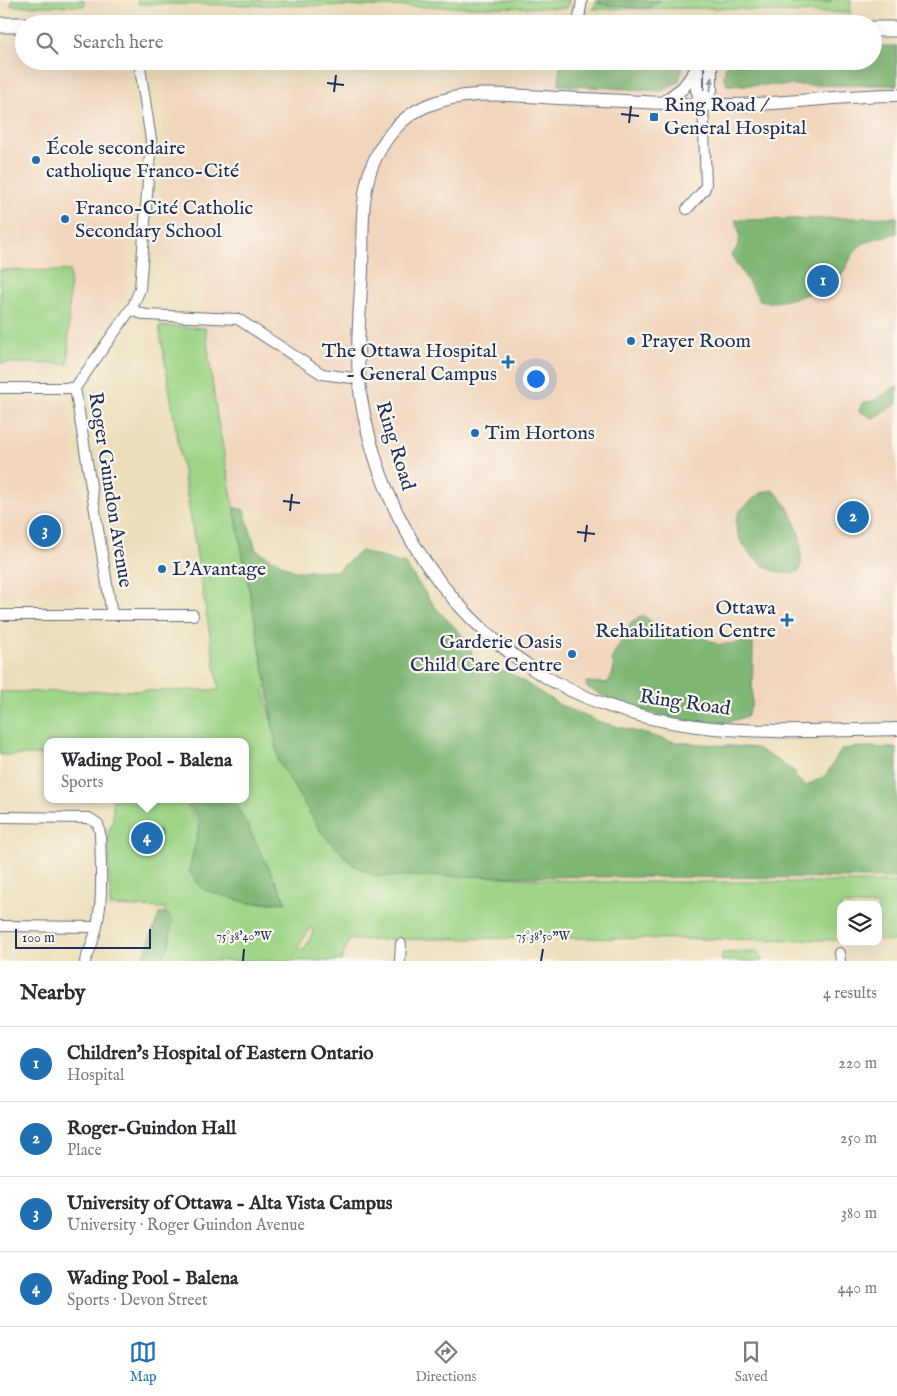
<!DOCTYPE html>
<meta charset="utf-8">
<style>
:root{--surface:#fff;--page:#f2f2f3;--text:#2b2b33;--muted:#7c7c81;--line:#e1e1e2;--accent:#1f6fb2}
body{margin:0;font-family:"IM FELL English",serif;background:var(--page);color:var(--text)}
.controls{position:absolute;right:15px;bottom:15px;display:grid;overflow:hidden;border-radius:10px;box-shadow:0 5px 20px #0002}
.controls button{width:45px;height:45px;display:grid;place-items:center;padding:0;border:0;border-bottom:1px solid var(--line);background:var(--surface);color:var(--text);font:25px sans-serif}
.scale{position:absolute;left:15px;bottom:12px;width:136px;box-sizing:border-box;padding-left:5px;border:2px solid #1b2f5e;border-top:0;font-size:14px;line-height:18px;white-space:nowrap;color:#1b2f5e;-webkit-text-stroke:4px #fbf7ec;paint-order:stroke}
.you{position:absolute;left:535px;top:378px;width:18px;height:18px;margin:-12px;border:4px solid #fff;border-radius:50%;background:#1a73e8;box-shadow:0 0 0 8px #1a73e833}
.badge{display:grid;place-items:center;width:32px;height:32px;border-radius:50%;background:var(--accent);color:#fff;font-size:16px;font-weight:700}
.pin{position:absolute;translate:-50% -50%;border:2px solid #fff;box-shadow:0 1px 5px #0006}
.popup{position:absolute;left:44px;top:738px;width:205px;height:65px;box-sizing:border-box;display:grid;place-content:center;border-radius:10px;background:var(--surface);filter:drop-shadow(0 1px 4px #0005);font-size:16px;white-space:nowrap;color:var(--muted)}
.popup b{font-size:19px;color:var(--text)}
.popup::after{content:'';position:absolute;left:50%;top:100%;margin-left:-10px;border:10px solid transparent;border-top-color:var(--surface)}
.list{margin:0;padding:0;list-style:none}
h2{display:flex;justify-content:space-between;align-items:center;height:65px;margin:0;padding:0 20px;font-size:21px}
h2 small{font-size:16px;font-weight:400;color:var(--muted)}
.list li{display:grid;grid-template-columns:32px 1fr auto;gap:15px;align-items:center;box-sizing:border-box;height:75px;padding:0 20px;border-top:1px solid var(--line)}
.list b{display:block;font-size:19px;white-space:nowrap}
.list p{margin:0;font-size:16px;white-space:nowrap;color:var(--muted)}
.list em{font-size:16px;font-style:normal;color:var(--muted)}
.icon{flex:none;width:28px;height:28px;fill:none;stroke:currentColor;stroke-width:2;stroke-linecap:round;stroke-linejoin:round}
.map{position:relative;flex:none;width:897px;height:961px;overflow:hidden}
.search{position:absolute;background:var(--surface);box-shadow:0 5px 20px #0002;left:15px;right:15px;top:15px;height:55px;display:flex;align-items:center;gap:12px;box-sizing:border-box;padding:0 18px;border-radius:28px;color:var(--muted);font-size:19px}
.sheet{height:365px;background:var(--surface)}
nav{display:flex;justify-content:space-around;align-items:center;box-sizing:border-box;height:70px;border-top:1px solid var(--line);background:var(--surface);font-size:14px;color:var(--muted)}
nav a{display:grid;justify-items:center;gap:2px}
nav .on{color:var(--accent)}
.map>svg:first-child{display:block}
.built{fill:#f1d5bd}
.green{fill:#9dd486;stroke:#5c8272;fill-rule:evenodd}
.forest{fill:#7eb673;stroke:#4c7268}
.water{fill:#3cabba;stroke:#2c6d8c}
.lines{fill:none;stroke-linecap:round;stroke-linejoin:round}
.minor-casing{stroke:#646c7e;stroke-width:12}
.tertiary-casing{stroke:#646c7e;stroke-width:14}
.secondary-casing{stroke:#646c7e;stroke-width:17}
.minor{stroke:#fff;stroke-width:10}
.tertiary{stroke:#fff;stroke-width:12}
.secondary{stroke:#fff;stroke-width:15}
.oneway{fill:#8d97ae}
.ticks{fill:none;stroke:#1b2f5e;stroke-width:2}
.poi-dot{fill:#1f6fb2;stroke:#fbf7ec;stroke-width:2}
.labels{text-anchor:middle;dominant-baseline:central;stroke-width:4.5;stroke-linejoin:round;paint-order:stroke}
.poi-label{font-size:20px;fill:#1b2f5e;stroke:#fbf7ec;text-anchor:start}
.street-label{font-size:20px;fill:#1b2f5e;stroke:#fbf7ec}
.ticks-label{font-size:12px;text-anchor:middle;fill:#1b2f5e;stroke:#fbf7ec;stroke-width:4.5;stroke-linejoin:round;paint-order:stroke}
</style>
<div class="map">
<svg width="897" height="961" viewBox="0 0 897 961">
<rect width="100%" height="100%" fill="#fbf7ec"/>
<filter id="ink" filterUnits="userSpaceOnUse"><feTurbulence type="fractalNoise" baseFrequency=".02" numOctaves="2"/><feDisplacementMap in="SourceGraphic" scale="10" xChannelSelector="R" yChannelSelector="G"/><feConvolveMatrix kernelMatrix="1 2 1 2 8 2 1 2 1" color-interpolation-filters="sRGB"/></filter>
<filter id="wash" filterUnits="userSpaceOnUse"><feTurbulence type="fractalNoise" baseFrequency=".0096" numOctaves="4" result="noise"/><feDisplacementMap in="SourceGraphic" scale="20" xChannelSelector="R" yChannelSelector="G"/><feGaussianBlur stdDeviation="1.12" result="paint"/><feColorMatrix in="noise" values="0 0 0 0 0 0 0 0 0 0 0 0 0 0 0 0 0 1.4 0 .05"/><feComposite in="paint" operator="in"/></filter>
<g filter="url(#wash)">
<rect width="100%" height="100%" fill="#ecdeba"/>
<path class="built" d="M0,0H114L115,7H0Z
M0,42H24V61H123L136,146L125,293L74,369L0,371Z
M525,76L726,86L897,83V721L794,725L732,724L646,712L577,686L518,650L467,606L420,541L397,550L359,548L232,502L200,283L158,254L165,82L385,86Z
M0,400H66L95,592L0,596Z"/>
<path class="green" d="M12,0H84V6H11Z
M138,0H570L566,8L138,4Z
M597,0H851L850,13L774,12L724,8L593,9Z
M0,270L70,271L68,364L0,363Z
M159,326L205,328L217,416L267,686L264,689L279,754L366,870L595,882H897V941H878V905H841V940L541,938L349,940L341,961H142L166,908L110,906L108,831L113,823V799H183L248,903H287L232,799H246V742H48V755H0V692L219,690ZM310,927L314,931L304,950L298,948Z
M760,952L762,961H722V953Z"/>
<path class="forest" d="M600,0H661L647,9L598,4Z
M790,0H831V2L790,4Z
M873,46H897V85H727L724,77L726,61H873Z
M560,61H684V62L679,81L662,91L559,85Z
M897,217V233C886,237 869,238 860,246C850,254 848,268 839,277C826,290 775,308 760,300L731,255C742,244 741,233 735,220Z
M897,386V404L873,418L859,411L862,403L873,401Z
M772,490C794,506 806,545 800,570C773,586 726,541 738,514C740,510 745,506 749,503C756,495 762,492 772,490Z
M234,507L244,510L256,550L294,571H337L361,551L405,564L436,608L467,640L473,656L484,672L507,671L560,705L597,721L675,742L757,748L794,771L796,778L806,786L826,775L842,749L859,747L897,748V878L376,876L353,865L322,833L278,761L267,686Z
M643,615L667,635L689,631L719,645L749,641L753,644L752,705L747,716C738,719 730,722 721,723C687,726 614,705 587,687L586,682L607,683C614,674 615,669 612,658L631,622Z
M185,799H234L286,902L248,903L204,890L189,872L200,822Z
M163,913L168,914L172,921L169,946L162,961H142L159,914Z"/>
<path class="water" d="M135,830L160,831L159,846H135Z"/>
</g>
<g filter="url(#ink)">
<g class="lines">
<defs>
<path id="minor" d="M578,24L582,0
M687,209L704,190L706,185L703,104
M131,310L146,315L238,319L322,374L360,379
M0,388H75
M0,615H193
M112,615L75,388L133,306L140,289L151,140L139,61
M0,817L89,818L98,824L100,833C101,879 106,917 85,961
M0,926L97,927
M839,953L840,961
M400,961L401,944"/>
<path id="tertiary" d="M697,68V90L703,104
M897,95C837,95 777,106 717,105C665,104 612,100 559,98C516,96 467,88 426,106C400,117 382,141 372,166C360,197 363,237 362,270C360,312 355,356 361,398C368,440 381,481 400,519C430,579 477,632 533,669C645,742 770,732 897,729
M664,102L683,88L697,69
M703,104L711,90V61"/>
<path id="secondary" d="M0,25H24
M873,29H897"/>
</defs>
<use href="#minor" class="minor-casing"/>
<use href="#tertiary" class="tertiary-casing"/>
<use href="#secondary" class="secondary-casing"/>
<use href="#minor" class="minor"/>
<use href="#tertiary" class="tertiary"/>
<use href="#secondary" class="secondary"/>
</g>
<defs><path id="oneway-solid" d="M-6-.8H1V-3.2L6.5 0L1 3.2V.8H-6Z" transform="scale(1.25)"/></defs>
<use class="oneway" href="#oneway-solid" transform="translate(711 84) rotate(-85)"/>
</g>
<path class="ticks" d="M327,83L344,85M334,92L336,75M621,114L639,116M629,123L631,106M283,501L300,503M290,511L292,494M577,532L595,534M585,542L587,525M243,961L244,949M541,961L543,949"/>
<g class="poi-dot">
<rect x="649" y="112" width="10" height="10" rx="2.5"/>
<circle cx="36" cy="160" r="5"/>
<circle cx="65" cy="219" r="5"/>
<circle cx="631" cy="341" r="5"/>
<path d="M505.5 354.5h5v5h5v5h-5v5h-5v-5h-5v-5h5z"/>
<circle cx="475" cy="433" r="5"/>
<circle cx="162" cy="569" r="5"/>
<path d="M784.5 612.5h5v5h5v5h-5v5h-5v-5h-5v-5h5z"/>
<circle cx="572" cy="654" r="5"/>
</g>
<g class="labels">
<g class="poi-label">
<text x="664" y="105">Ring Road /<tspan x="664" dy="23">General Hospital</tspan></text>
<text x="46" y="148">École secondaire<tspan x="46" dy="23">catholique Franco-Cité</tspan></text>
<text x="75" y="208">Franco-Cité Catholic<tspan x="75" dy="23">Secondary School</tspan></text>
<text x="641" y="341">Prayer Room</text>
<text x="497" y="351" text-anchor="end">The Ottawa Hospital<tspan x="497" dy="23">- General Campus</tspan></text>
<text x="485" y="433">Tim Hortons</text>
<text x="172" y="569">L'Avantage</text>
<text x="776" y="608" text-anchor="end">Ottawa<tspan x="776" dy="23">Rehabilitation Centre</tspan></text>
<text x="562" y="642" text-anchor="end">Garderie Oasis<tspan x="562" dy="23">Child Care Centre</tspan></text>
</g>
<g class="street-label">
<text transform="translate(395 446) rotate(73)">Ring Road</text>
<text transform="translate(110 490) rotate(81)">Roger Guindon Avenue</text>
<text transform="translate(685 703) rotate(8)">Ring Road</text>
</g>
</g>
<g class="ticks-label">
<text x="244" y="940">75°38'40"W</text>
<text x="543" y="940">75°38'50"W</text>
</g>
</svg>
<div class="controls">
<button><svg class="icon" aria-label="layers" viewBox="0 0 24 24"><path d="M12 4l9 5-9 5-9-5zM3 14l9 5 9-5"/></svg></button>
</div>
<div class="scale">100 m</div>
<div class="you"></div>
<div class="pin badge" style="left:823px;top:281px">1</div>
<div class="pin badge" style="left:853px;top:517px">2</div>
<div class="pin badge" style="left:45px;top:531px">3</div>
<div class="pin badge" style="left:147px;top:838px">4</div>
<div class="popup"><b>Wading Pool - Balena</b>Sports</div>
<div class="search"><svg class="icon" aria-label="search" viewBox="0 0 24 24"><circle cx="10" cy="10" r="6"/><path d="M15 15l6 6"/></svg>Search here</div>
</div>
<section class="sheet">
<h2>Nearby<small>4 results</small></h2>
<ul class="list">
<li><span class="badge">1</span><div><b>Children's Hospital of Eastern Ontario</b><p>Hospital</p></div><em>220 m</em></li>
<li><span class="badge">2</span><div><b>Roger-Guindon Hall</b><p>Place</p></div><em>250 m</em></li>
<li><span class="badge">3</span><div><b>University of Ottawa - Alta Vista Campus</b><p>University · Roger Guindon Avenue</p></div><em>380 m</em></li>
<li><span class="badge">4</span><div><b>Wading Pool - Balena</b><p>Sports · Devon Street</p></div><em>440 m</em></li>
</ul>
</section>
<nav>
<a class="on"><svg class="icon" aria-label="map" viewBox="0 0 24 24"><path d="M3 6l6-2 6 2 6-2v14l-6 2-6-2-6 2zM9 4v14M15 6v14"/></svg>Map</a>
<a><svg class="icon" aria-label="directions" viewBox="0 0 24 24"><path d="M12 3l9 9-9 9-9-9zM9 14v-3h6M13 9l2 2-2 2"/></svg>Directions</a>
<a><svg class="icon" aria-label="saved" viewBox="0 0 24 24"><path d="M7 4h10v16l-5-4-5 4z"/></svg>Saved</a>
</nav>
